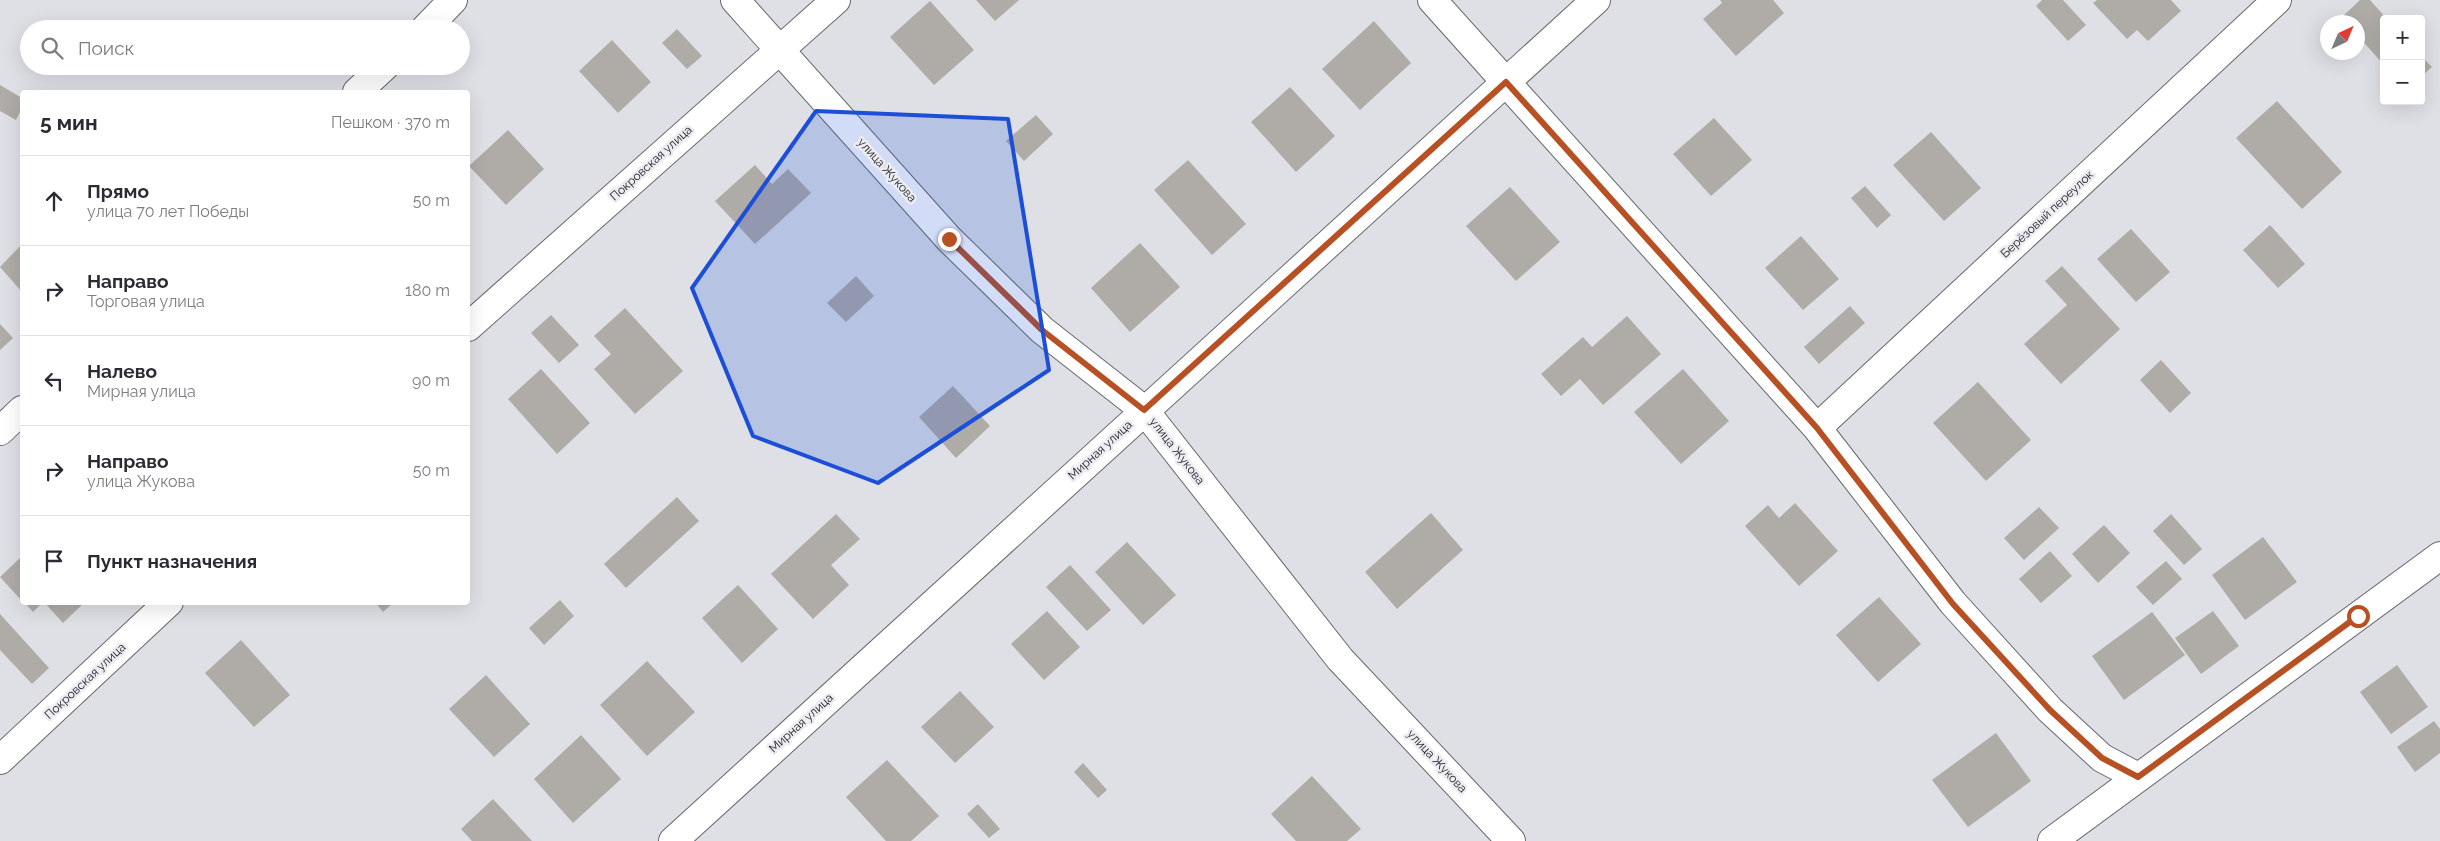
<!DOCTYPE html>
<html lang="ru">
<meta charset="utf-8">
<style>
:root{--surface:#fff;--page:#f7f7f7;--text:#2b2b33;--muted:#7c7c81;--line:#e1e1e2}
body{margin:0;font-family:Raleway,sans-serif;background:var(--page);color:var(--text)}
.controls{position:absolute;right:15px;top:15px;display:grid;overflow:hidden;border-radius:5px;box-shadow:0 5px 20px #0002}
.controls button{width:45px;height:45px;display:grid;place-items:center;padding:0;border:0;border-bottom:1px solid var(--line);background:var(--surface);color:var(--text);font:25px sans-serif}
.compass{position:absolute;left:2320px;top:15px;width:45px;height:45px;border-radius:50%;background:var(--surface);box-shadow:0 5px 20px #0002;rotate:44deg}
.stop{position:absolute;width:15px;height:15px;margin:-11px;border:4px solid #b75124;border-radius:50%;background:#fff}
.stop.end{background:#b75124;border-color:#fff;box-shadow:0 1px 5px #0008}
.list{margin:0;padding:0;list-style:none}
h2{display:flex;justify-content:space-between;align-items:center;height:65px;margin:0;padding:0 20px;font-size:21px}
h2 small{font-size:16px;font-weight:400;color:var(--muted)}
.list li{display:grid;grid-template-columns:32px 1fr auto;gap:15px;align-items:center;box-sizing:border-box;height:90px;padding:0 20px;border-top:1px solid var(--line)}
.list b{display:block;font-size:19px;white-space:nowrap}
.list p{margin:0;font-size:16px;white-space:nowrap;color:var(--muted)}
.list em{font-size:16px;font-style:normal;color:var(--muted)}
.icon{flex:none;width:28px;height:28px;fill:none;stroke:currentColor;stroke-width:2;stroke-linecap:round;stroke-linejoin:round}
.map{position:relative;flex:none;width:2440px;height:841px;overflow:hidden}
.search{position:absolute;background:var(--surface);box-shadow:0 5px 20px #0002;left:20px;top:20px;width:450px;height:55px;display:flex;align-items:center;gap:12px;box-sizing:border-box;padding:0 18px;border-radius:28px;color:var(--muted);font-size:19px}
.panel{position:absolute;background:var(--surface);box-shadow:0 5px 20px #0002;left:20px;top:90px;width:450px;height:515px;border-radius:5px}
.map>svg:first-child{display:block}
.building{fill:#afaba7}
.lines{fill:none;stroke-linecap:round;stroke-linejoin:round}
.street-casing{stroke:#66676c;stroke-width:30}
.street{stroke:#fff;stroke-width:28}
.route{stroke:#b75124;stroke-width:6}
.marked{fill:#1d4ed8;fill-opacity:0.2;stroke:#1d4ed8;stroke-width:4;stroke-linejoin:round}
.labels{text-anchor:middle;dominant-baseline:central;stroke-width:5;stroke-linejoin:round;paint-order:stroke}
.street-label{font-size:12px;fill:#19191b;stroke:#ecedf2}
</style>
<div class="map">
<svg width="2440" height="841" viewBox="0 0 2440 841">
<rect width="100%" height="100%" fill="#dee0e5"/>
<path class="building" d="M976,0H1019L995,21Z
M1720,0H1773L1784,13L1736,56L1703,19L1722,3Z
M2042,0H2063L2086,25L2068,41L2036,6Z
M2097,0H2171L2181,11L2148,41L2137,30L2127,39L2093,3Z
M2360,0H2370L2387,19H2384V65L2358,36V22H2345L2341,18Z
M930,1L974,50L934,85L890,37Z
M1374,21L1411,63L1360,110L1322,69Z
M677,29L702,56L687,69L662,43Z
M612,40L651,82L618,113L579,71Z
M2421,56L2432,67L2421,77Z
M0,85L22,98V108L16,120L0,111Z
M1290,87L1335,136L1296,172L1251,122Z
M2277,101L2342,172L2302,209L2236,138Z
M1036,115L1053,134L1024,161L1006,141Z
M1714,118L1752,160L1711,196L1673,154Z
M508,130L544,169L506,205L469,166Z
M1931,132L1981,188L1944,221L1893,165Z
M1188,160L1246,224L1212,255L1154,190Z
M755,165L772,184L788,169L811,193L755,244L715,201Z
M1865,186L1891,215L1877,228L1851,198Z
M1510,187L1560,242L1516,281L1466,226Z
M2270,225L2305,264L2278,288L2243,250Z
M2131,229L2170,272L2136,302L2097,259Z
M1801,236L1839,279L1803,310L1765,268Z
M1140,243L1180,287L1130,332L1091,288Z
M22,244V292L0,267Z
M2062,266L2120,329L2061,384L2024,344L2067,305L2045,281Z
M856,276L874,296L846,322L827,303Z
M1850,306L1865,323L1819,364L1804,347Z
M625,308L683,371L635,414L594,369L611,354L594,336Z
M551,315L579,345L559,363L531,333Z
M1627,316L1661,354L1603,405L1580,379L1561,396L1541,374L1583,337L1592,347Z
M0,324L13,338L0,350Z
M2161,360L2191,393L2170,413L2140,380Z
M541,369L590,423L557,454L508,399Z
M1683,369L1729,421L1681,464L1634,412Z
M1978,382L2031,440L1986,481L1933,423Z
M953,386L990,426L956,458L919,417Z
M677,497L699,521L626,588L604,564Z
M1795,503L1838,551L1799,586L1745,526L1768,505L1779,518Z
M2039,507L2059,528L2024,560L2004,538Z
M1431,513L1463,550L1397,609L1365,572Z
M836,514L860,539L831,565L849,585L813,619L771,574Z
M2171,514L2202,549L2184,565L2153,531Z
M2104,525L2130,553L2098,583L2072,554Z
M2263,537L2297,582L2245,620L2212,575Z
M1127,542L1176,595L1143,625L1095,572Z
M2050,551L2072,576L2041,603L2019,579Z
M22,556V601L0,577Z
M2166,561L2182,579L2153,605L2136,587Z
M1070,565L1111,610L1087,631L1046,587Z
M738,585L778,629L742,663L702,618Z
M1879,597L1921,644L1878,682L1836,635Z
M560,600L574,616L544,645L529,628Z
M24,602H43L33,612Z
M44,602H85L63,623Z
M375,602H394L383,612Z
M1047,611L1080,647L1044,680L1011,644Z
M2213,611L2239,646L2201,674L2175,638Z
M2152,612L2185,655L2124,700L2092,656Z
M0,614L49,668L32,684L0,650Z
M241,640L290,695L254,727L205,673Z
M647,661L695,712L647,756L600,705Z
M2397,665L2428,707L2391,734L2360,692Z
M486,675L530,724L494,757L449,709Z
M960,691L994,727L955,763L921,727Z
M2434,721L2440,729V753L2415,772L2397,747Z
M1996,733L2031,781L1968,827L1932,780Z
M581,735L621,779L573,823L534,779Z
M887,760L939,816L911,841H886L846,797Z
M1083,763L1107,790L1098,798L1074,772Z
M1312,776L1361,829L1347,841H1296L1271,814Z
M493,799L532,841H472L461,829Z
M978,804L1000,829L989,838L967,814Z"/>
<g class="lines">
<defs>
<path id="street" d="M735,0L949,239L1042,330L1144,410L1340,659L1511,841
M1432,0L1817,428L1953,603L2050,710L2102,758L2138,777
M425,29L453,0
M357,92L385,66
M468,327L836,0
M1817,428L2277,0
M0,431L22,410
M0,760L169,602
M673,841L1596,0
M2052,841L2440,556"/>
</defs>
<use href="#street" class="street-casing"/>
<use href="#street" class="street"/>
</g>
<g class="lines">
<path class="route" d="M949,239L1042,330L1144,410L1506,82L1817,428L1953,604L2050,710L2102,758L2138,777L2358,616"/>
</g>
<path class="marked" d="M816,111L1008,119L1049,370L878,483L753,436L692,288Z"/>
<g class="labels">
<g class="street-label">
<text transform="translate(651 163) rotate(-42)">Покровская улица</text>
<text transform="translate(887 170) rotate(48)">улица Жукова</text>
<text transform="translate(2047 214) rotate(-43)">Берёзовый переулок</text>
<text transform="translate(1100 450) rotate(-42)">Мирная улица</text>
<text transform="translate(1177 451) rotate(52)">улица Жукова</text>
<text transform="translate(85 681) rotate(-43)">Покровская улица</text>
<text transform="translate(801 723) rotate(-42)">Мирная улица</text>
<text transform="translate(1437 761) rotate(47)">улица Жукова</text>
</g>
</g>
</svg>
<div class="controls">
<button>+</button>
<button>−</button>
</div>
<svg class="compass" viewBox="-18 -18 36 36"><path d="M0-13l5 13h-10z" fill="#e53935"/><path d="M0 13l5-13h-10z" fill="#7c7c81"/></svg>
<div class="stop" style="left:2358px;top:616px"></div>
<div class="stop end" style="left:949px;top:239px"></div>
<div class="search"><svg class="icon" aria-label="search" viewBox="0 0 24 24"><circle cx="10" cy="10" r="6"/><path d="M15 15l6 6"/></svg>Поиск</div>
<section class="panel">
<h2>5 мин<small>Пешком · 370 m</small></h2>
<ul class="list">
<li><svg class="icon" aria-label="ahead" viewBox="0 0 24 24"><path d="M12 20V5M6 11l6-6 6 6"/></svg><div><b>Прямо</b><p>улица 70 лет Победы</p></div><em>50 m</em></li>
<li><svg class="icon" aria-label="right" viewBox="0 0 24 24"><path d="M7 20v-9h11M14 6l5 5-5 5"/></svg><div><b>Направо</b><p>Торговая улица</p></div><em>180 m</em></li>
<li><svg class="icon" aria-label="left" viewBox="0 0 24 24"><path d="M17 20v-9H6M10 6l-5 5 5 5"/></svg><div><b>Налево</b><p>Мирная улица</p></div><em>90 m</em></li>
<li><svg class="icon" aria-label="right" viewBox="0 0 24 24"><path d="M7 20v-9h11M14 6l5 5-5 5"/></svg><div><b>Направо</b><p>улица Жукова</p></div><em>50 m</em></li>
<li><svg class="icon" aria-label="arrive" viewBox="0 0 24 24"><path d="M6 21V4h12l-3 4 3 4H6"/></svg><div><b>Пункт назначения</b></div></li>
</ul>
</section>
</div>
